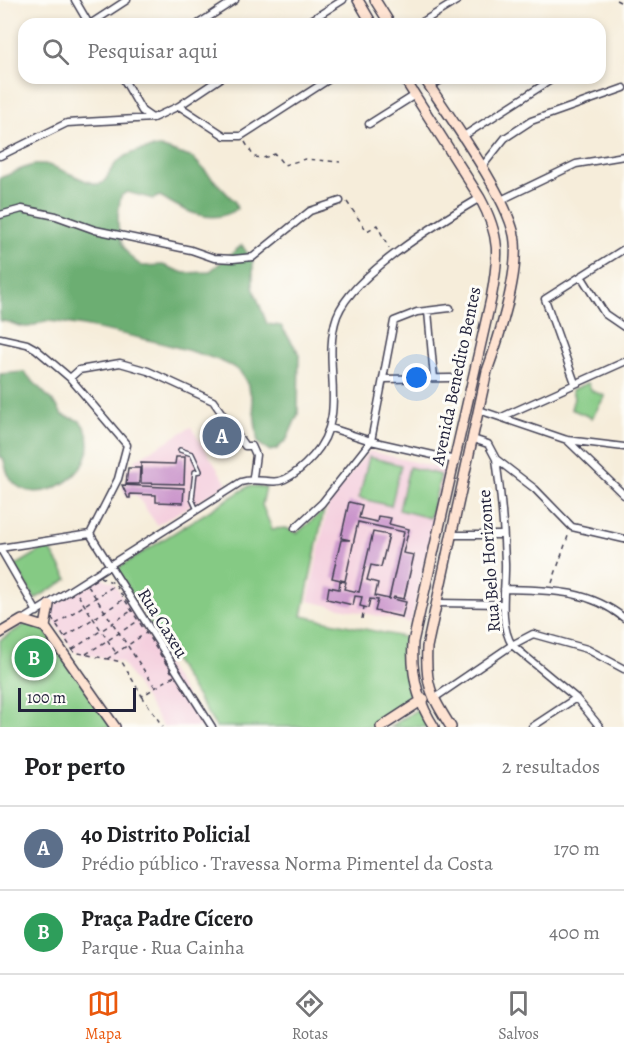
<!DOCTYPE html>
<html lang="pt">
<meta charset="utf-8">
<style>
:root{--surface:#fff;--page:#f2f2f2;--text:#202124;--muted:#757577;--line:#e0e0e0;--accent:#ea580c}
body{margin:0;font-family:Alegreya,serif;background:var(--page);color:var(--text)}
.scale{position:absolute;left:18px;bottom:15px;width:118px;box-sizing:border-box;padding-left:6px;border:3px solid #22223b;border-top:0;font-size:16px;line-height:21px;white-space:nowrap;color:#22223b;-webkit-text-stroke:4px #fdfcf7;paint-order:stroke}
.you{position:absolute;left:417px;top:378px;width:21px;height:21px;margin:-15px;border:4px solid #fff;border-radius:50%;background:#1a73e8;box-shadow:0 0 0 9px #1a73e833}
.badge{display:grid;place-items:center;width:39px;height:39px;border-radius:50%;background:var(--accent);color:#fff;font-size:20px;font-weight:700}
.pin{position:absolute;translate:-50% -50%;border:3px solid #fff;box-shadow:0 2px 6px #0006}
.list{margin:0;padding:0;list-style:none}
h2{display:flex;justify-content:space-between;align-items:center;height:78px;margin:0;padding:0 24px;font-size:26px}
h2 small{font-size:20px;font-weight:400;color:var(--muted)}
.list li{display:grid;grid-template-columns:39px 1fr auto;gap:18px;align-items:center;box-sizing:border-box;height:84px;padding:0 24px;border-top:2px solid var(--line)}
.list b{display:block;font-size:22px;white-space:nowrap}
.list p{margin:0;font-size:20px;white-space:nowrap;color:var(--muted)}
.list em{font-size:20px;font-style:normal;color:var(--muted)}
.icon{flex:none;width:33px;height:33px;fill:none;stroke:currentColor;stroke-width:2;stroke-linecap:round;stroke-linejoin:round}
.map{position:relative;flex:none;width:624px;height:727px;overflow:hidden}
.search{position:absolute;background:var(--surface);box-shadow:0 3px 9px #0003;left:18px;right:18px;top:18px;height:66px;display:flex;align-items:center;gap:15px;box-sizing:border-box;padding:0 21px;border-radius:18px;color:var(--muted);font-size:22px}
.sheet{height:246px;background:var(--surface)}
nav{display:flex;justify-content:space-around;align-items:center;box-sizing:border-box;height:84px;border-top:2px solid var(--line);background:var(--surface);font-size:16px;color:var(--muted)}
nav a{display:grid;justify-items:center;gap:3px}
nav .on{color:var(--accent)}
.map>svg:first-child{display:block}
.built{fill:#f4cfde}
.green{fill:#85ca84;stroke:#547660;stroke-width:1.5}
.forest{fill:#6cae72;stroke:#476856;stroke-width:1.5}
.building{fill:#c890c9}
.lines{fill:none;stroke-linecap:round;stroke-linejoin:round}
.lane-casing{stroke:#424053;stroke-width:6}
.street-casing{stroke:#424053;stroke-width:9}
.secondary-casing{stroke:#424053;stroke-width:12}
.path{stroke:#424053;stroke-width:1.5;stroke-dasharray:4.5 4.5;stroke-linecap:butt}
.lane{stroke:#fff;stroke-width:3}
.street{stroke:#fff;stroke-width:6}
.secondary{stroke:#fee3d2;stroke-width:9}
.labels{text-anchor:middle;dominant-baseline:central;stroke-width:6;stroke-linejoin:round;paint-order:stroke}
.street-label{font-size:18px;fill:#22223b;stroke:#fdfcf7}
</style>
<div class="map">
<svg width="624" height="727" viewBox="0 0 624 727">
<rect width="100%" height="100%" fill="#fdfcf7"/>
<filter id="ink" filterUnits="userSpaceOnUse"><feTurbulence type="fractalNoise" baseFrequency=".0167" numOctaves="2"/><feDisplacementMap in="SourceGraphic" scale="12" xChannelSelector="R" yChannelSelector="G"/><feConvolveMatrix kernelMatrix="1 2 1 2 8 2 1 2 1" color-interpolation-filters="sRGB"/></filter>
<filter id="wash" filterUnits="userSpaceOnUse"><feTurbulence type="fractalNoise" baseFrequency=".008" numOctaves="4" result="noise"/><feDisplacementMap in="SourceGraphic" scale="24" xChannelSelector="R" yChannelSelector="G"/><feGaussianBlur stdDeviation="1.35" result="paint"/><feColorMatrix in="noise" values="0 0 0 0 0 0 0 0 0 0 0 0 0 0 0 0 0 1.4 0 .05"/><feComposite in="paint" operator="in"/></filter>
<g filter="url(#wash)">
<rect width="100%" height="100%" fill="#f6edda"/>
<path class="built" d="M191,427L227,484L157,525L128,483L135,460Z
M369,451L442,469L446,473L411,623L308,601L329,500Z
M100,577L114,583L206,727H163L122,662L74,652L51,617L54,605Z"/>
<path class="green" d="M588,383L592,391L605,396L592,418L571,409L574,398L572,390Z
M369,457L401,465L391,506L359,498Z
M409,467L441,475L430,518L399,510Z
M249,486L266,487L262,505L272,529L286,528L297,533L324,510L302,616L408,638L406,665L414,700L411,704L374,727H216L116,569Z
M48,546L68,579L35,599L15,566Z
M32,620L38,621L113,727H0V640Z
M419,708L430,727H390Z"/>
<path class="forest" d="M160,147L193,158L235,202L237,209C212,227 182,210 160,196L153,199L127,192L121,196C115,223 116,250 142,266L163,265L184,273L209,272L242,245L253,262V287L267,324L281,326L299,353L298,414L287,439L277,449L270,451L258,443C254,420 255,392 241,373C227,354 75,322 47,321C40,321 34,328 26,327C16,327 9,320 0,321V178C13,173 31,163 44,164C58,166 93,187 100,184C107,182 107,175 111,170C121,153 142,149 160,147Z
M24,372L57,406L62,415L80,421C116,465 33,519 9,476C6,471 5,463 3,458L0,457V374Z"/>
<g id="blocks">
<path class="building" d="M176,457H185L184,484L141,483V463L175,464Z
M128,468H140L139,484H126Z
M122,485L184,488L183,503L156,502V495L130,494V498H128Z
M349,502L362,505L359,518L377,522L378,516L391,518L389,524L409,529L403,553L414,555L404,599L394,597L393,599L406,602L402,617L375,611L378,600L370,599L368,608L360,606L362,597L355,596L353,605L327,599L329,587L339,589L340,581L346,582L344,589L359,592L373,532L389,535L381,567L371,565L367,580L378,583L375,596L389,599L404,532L358,522L345,581L332,578L341,540H350L341,538Z"/>
</g>
</g>
<g filter="url(#ink)">
<use href="#blocks" fill-opacity="0" stroke="#424053" stroke-width="1.5"/>
<g class="lines">
<defs>
<path id="lane" d="M180,450L192,454L200,471L195,472L192,499L197,510"/>
<path id="street" d="M75,0L89,24
M90,24L127,0
M198,24L235,0
M305,24L343,0
M419,24L458,0
M123,78L142,111L152,118
M430,87L444,78
M179,106L225,136H241L331,78
M369,124L415,95
M462,137L554,78
M0,156L67,123L153,118L179,106L221,78
M481,168L505,138L531,121L624,88
M501,200L576,164L624,156
M0,215L22,209L56,216L95,230L191,250L214,258L233,259L253,257L310,211L340,201
M581,276L605,314L624,327
M428,311L434,378
M0,338L27,344L36,349L70,378L127,445L118,479L90,534
M70,378L79,370L120,363L148,371L213,401L245,446H252L256,455L253,477
M383,379L451,378
M575,383L545,299L624,249
M479,410L567,440L624,447
M504,416L624,362
M331,428L371,441L455,460
M473,439L488,444L496,459C501,493 504,528 505,562C506,588 498,622 512,645L576,698L600,727
M567,440L624,495
M496,459L535,489L572,527L624,539
M295,528L322,503L371,441L394,321L417,312L450,308
M90,534L212,727
M453,535H503
M0,548L90,534
M0,548L37,612
M504,589C548,590 588,589 624,618
M437,603L503,604
M23,620L241,482C258,476 271,486 285,479C296,474 305,465 313,456C351,413 320,364 337,316C353,274 441,221 480,198
M433,699L512,645L533,634L587,649L624,669
M532,727L576,698"/>
<path id="secondary" d="M358,0L372,24
M375,0L390,24
M404,78L480,198C501,237 499,257 491,299L413,642C411,673 417,701 434,727
M424,78C447,113 513,204 515,242C518,277 499,338 487,371L427,647C425,685 431,696 451,727
M45,627L49,605
M0,633L22,620L45,627L115,727
M381,727L424,699"/>
</defs>
<use href="#lane" class="lane-casing"/>
<use href="#street" class="street-casing"/>
<use href="#secondary" class="secondary-casing"/>
<path class="path" d="M616,0L624,4
M245,142L254,157L263,158L275,154L284,165L305,159L340,162
M347,202L367,231L377,225L389,248
M100,577L114,583L174,676L142,696L122,662L74,652L51,617L54,605Z
M552,583L569,533
M88,586L155,687
M78,595L116,653
M362,619L364,607
M56,624L115,585
M65,637L124,599
M73,649L131,611
M86,654L138,621
M107,659L146,633
M142,696L163,727"/>
<use href="#lane" class="lane"/>
<use href="#street" class="street"/>
<use href="#secondary" class="secondary"/>
</g>
</g>
<g class="labels">
<g class="street-label">
<text transform="translate(456 376) rotate(-78)">Avenida Benedito Bentes</text>
<text transform="translate(489 561) rotate(-94)">Rua Belo Horizonte</text>
<text transform="translate(163 623) rotate(58)">Rua Caxeu</text>
</g>
</g>
</svg>
<div class="scale">100 m</div>
<div class="you"></div>
<div class="pin badge" style="left:222px;top:436px;background:#5c6f8a">A</div>
<div class="pin badge" style="left:34px;top:658px;background:#2e9e5b">B</div>
<div class="search"><svg class="icon" aria-label="search" viewBox="0 0 24 24"><circle cx="10" cy="10" r="6"/><path d="M15 15l6 6"/></svg>Pesquisar aqui</div>
</div>
<section class="sheet">
<h2>Por perto<small>2 resultados</small></h2>
<ul class="list">
<li><span class="badge" style="background:#5c6f8a">A</span><div><b>4o Distrito Policial</b><p>Prédio público · Travessa Norma Pimentel da Costa</p></div><em>170 m</em></li>
<li><span class="badge" style="background:#2e9e5b">B</span><div><b>Praça Padre Cícero</b><p>Parque · Rua Cainha</p></div><em>400 m</em></li>
</ul>
</section>
<nav>
<a class="on"><svg class="icon" aria-label="map" viewBox="0 0 24 24"><path d="M3 6l6-2 6 2 6-2v14l-6 2-6-2-6 2zM9 4v14M15 6v14"/></svg>Mapa</a>
<a><svg class="icon" aria-label="directions" viewBox="0 0 24 24"><path d="M12 3l9 9-9 9-9-9zM9 14v-3h6M13 9l2 2-2 2"/></svg>Rotas</a>
<a><svg class="icon" aria-label="saved" viewBox="0 0 24 24"><path d="M7 4h10v16l-5-4-5 4z"/></svg>Salvos</a>
</nav>
